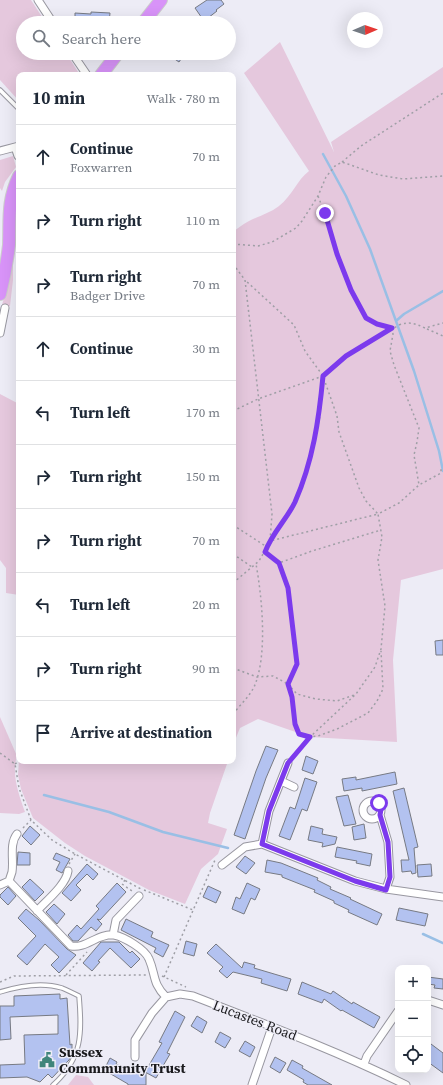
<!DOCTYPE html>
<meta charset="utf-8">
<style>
:root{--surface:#fff;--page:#f2f2f3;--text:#1f2937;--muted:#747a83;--line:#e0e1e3}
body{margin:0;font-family:"Source Serif 4",serif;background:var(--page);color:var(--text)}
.controls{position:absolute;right:12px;bottom:12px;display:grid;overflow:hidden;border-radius:8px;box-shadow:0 4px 16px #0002}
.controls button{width:36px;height:36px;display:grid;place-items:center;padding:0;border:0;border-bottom:1px solid var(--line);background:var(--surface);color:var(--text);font:20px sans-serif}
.compass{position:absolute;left:347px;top:12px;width:36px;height:36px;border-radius:50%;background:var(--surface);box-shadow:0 4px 16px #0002;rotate:88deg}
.stop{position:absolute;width:12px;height:12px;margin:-9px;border:3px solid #7c3aed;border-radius:50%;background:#fff}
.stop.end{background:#7c3aed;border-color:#fff;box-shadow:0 1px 4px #0008}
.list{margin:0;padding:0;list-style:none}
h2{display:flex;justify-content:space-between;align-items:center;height:52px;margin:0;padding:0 16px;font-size:17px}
h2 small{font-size:13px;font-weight:400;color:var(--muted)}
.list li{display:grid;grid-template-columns:26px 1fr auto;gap:12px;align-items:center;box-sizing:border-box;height:64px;padding:0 16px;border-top:1px solid var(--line)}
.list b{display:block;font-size:15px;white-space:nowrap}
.list p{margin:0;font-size:13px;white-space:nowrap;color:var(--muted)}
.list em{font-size:13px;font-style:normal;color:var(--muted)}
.icon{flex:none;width:22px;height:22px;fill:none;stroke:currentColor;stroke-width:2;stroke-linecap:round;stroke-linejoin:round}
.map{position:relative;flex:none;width:443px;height:1085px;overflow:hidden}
.search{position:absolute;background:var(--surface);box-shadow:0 4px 16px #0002;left:16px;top:16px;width:220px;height:44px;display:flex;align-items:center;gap:10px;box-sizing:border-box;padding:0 14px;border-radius:22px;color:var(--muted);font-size:15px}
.panel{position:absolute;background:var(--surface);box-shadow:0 4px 16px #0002;left:16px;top:72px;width:220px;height:692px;border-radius:8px}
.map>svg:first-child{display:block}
.green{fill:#e5c8dd}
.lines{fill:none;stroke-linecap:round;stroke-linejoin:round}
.stream{stroke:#99bfe5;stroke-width:2.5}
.building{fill:#b3c2f0;stroke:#777a83}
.lane-casing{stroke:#9897a0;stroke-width:5.5}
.street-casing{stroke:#9897a0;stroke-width:9}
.highway-casing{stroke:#cccccd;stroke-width:14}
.path{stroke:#9f9fa6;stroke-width:1.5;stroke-dasharray:2 3;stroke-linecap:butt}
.lane{stroke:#fff;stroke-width:3.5}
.street{stroke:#fff;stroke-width:7}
.highway{stroke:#d893f8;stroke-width:12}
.route{stroke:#7c3aed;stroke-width:5}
.labels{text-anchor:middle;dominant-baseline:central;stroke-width:3;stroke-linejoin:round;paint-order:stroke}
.street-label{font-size:14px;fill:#19191c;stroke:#edecf6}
.poi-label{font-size:14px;font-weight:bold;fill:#19191c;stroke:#edecf6;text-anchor:start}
</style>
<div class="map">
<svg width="443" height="1085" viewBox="0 0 443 1085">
<rect width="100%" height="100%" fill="#edecf6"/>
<path class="green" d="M0,0H31L46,23H23V53H66L80,75H19V101L0,80Z
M280,42L334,152L331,142L443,67V569L401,580L393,660L397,742L310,737L258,719L240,728L233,745V232C238,228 243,224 249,221C259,216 270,213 279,206C292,196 297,180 309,171L244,73Z
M13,156L16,167L5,182L2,191L0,188V160Z
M13,250V280L10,306L7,307L0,323V312L4,298Z
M0,394L19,404V595L6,593V568L0,560Z
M0,717L17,756C11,774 19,795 25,812L19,814L0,813Z
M19,760V761H228L210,813L208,823L227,829L218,854L201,869L185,904L149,890L85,856L65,843L33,818L21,789L18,775Z
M76,1075L88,1077L94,1085H68Z"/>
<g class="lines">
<path class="stream" d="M323,154L346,196L370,249L414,371L439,451L443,471
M396,321L404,314L443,291
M44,795L109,812L163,832L228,848
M423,934L443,943"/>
</g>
<path class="building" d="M207,0H221L224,4L216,10L217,11L204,21L195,8Z
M91,12L110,13L109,23H75V13L91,14Z
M166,53H185L179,62Z
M443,640V655H436L435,641Z
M266,746L278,750L266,778L245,839L234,835L256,771Z
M306,756L318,761L313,774L302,770Z
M395,772L397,784L362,791V788L344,791L342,779L356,777V780Z
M305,778L317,782L307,811L302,809L290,840L279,836L290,807L295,809Z
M404,788L418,847L414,848L416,873L412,874L411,871L402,872L401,860H409L393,791Z
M348,795L356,824L344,826L336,797Z
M364,824L366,838L354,840L352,827Z
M30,826L40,835L31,845L22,836Z
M311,826L323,829L322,834L337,837L335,844L322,847L323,843L308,840Z
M337,847L372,854L370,866L356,863L357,861L335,857Z
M18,852L30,853V865H17Z
M56,853L70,859L62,873L56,870L60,862L53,859Z
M245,856L255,863L246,874L236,867Z
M267,860L281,863L318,878L317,880L331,887L330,889L351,898L350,899L382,914L377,925L348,912L349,910L334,903V901L314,892L315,890L282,877V875L265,872Z
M87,864L98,874L93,880L87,874L76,885L81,890L71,901L62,893Z
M431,864L432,876L418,877L417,865Z
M30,879L44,892L35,901L22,887Z
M117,883L126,892L100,920L97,919L102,924L96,931L91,927L78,941H73L68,935L77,925L81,929L99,909L96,906Z
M247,883L260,889L255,900L251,898L244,914L232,909L236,897L240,899Z
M208,886L221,892L216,903L203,897Z
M8,887L16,896L8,905L0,897V895Z
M54,904L65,914L57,924L46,912Z
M399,908L428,914L425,926L396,920Z
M26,909L39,920L67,949L76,955L59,973L51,965L59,957L45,944L27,965L17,956L36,936L18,918Z
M126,919L153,932L151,937L169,945L163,957L154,952L156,948L121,930Z
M186,941L197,944L194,956L183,953Z
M101,942H119L130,953L132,951L140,959L131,968L110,948L98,961L100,962L92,971L83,963Z
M216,944L242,968L244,962L255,965L254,968L291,979L287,991L261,983L262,979L233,972L227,978L219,971L223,967L207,953Z
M428,977L443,979V989L434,988L435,985L428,984Z
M302,982L331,994L333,991L352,1004L353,1002L380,1017L374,1028L342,1010L341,1011L324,999L322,1003L298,994Z
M60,994V999L67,998L70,1045L72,1044V1054L69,1060L52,1078L48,1074L40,1082L27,1077L0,1078V1065L25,1064L24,1035L58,1034V1015L10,1017L11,1039L0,1040V1006H14V996Z
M175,1011L185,1017L167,1053L170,1054L156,1078L145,1072L162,1043L159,1042Z
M197,1016L207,1022L202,1033L191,1026Z
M220,1032L231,1038L225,1048L215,1042Z
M245,1041L255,1047L250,1057L239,1051Z
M431,1044L443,1053V1073L428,1062V1049Z
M275,1057L286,1063L280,1073L270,1067Z
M110,1058L117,1062L116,1064L131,1072H146V1085H128V1084L104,1070Z
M292,1060L303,1066L302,1068L332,1085H308L303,1082L304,1080L287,1070Z"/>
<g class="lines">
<defs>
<path id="lane" d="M0,90L19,109
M0,992C19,986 43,982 62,988C67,990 73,993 79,996C82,1033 83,1058 53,1085"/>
<path id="street" d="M38,0L53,23
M72,53L87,75
M15,147L18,156
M0,151L19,146
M0,333L5,308
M281,781L294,787
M363 810a9 9 0 1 1 18 0a9 9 0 1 1-18 0Z
M380,815L388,842L390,877L386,889
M262,844L269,811L288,763
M222,865L245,847L262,844L355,881L386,889L443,897
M9,881C10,878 11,875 12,872C14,860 9,844 17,834
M0,885L9,881L71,946C86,949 98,933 114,935C124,937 145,949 149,959C156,975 152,983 166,997
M37,911C46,901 66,885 68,871
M113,935L116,920L139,896
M428,1000L443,1005
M135,1057V1040L152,1013L166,997L180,994L193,996C265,1024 337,1051 406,1085
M364,1064L367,1056L398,1011
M252,1085L272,1027"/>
<path id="highway" d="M143,23L161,0
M101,75L118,53
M0,294C4,278 7,262 9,245C10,219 7,201 19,176"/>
</defs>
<use href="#lane" class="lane-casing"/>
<use href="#street" class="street-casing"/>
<use href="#highway" class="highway-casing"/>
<path class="path" d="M342,162L361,146L443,93
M318,196C332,231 339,269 358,302C360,307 363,314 367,318C374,325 383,326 392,328
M233,244L258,246L272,242L296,228L302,221L318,196L326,177L335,166L342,162L379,175L403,179L443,176
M233,264L245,280L272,514L270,541L378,514L366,501L359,488L339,432L337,416L323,376L305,351L294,325L245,280
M392,328L393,334L390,351L394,365L419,428L417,442L414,455L419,485
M427,329L443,336
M233,411L258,399L323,376
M233,525L267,547
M265,552L279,563L312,551L381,530
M233,554L252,567
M279,563L288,588L297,664L288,684L297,694L316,699L337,701L354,695
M233,583L259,561L267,547L295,503L311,458L320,416L323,376L346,356L399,325C410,321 416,324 425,328L443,323
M233,668L257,677L273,676L288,684L292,697L295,724L299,734L310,737L318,736L337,729L368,713L377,701L383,689L381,651
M233,714C240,705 249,697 254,687C268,656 262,597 256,564
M0,753L15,764L19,788L31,820L52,840L75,854L141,889
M293,757L310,737L356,694L375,667L381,649L385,606L378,560L382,537L378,514L399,503L419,485L441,473V469H443
M15,764L19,761
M23,828L31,820
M69,864L75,854
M125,880L122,884L132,891
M144,890L193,910
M66,975L87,952
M162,976L186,987
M164,977L215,860L217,861
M0,982L14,976L147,975"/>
<use href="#lane" class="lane"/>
<use href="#street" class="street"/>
<use href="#highway" class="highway"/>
</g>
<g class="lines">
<path class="route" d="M325,213L337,254L351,290L366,318L377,324L392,328L346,356L323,376C319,419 313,461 295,502C287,519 272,533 265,552L279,563L288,588L297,664L288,684L292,697L295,724L299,734L310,737L288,763L269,811L262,844L355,881L386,890L390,877L388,842L380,815L381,809L379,803"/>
</g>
<defs>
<symbol id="civic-bare" viewBox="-9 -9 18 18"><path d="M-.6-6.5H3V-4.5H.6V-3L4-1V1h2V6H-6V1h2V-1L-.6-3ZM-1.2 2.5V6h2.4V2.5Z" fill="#3f857b" stroke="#edecf6" stroke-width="2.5" paint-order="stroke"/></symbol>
</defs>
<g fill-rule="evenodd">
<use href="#civic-bare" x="36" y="1049" width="22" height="22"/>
</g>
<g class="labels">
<g class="street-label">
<text transform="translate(255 1020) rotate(21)">Lucastes Road</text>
</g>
<g class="poi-label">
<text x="59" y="1052">Sussex<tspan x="59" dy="16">Commmunity Trust</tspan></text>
</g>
</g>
</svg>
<div class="controls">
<button>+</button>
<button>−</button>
<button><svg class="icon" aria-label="locate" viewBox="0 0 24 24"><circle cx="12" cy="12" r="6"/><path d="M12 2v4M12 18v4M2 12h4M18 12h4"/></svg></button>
</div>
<svg class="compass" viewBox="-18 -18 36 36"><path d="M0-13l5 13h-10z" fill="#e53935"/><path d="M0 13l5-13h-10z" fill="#747a83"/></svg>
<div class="stop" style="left:379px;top:803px"></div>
<div class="stop end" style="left:325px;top:213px"></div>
<div class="search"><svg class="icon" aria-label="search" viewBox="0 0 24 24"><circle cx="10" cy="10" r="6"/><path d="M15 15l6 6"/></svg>Search here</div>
<section class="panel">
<h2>10 min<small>Walk · 780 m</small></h2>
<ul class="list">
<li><svg class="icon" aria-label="ahead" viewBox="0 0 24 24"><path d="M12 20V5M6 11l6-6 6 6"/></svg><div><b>Continue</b><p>Foxwarren</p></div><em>70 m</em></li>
<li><svg class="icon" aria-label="right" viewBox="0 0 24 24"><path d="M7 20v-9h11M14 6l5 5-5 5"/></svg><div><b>Turn right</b></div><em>110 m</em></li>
<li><svg class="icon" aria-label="right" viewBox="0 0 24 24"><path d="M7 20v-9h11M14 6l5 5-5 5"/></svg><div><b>Turn right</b><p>Badger Drive</p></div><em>70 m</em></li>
<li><svg class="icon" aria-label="ahead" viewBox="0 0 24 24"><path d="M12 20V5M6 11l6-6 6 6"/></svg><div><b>Continue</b></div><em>30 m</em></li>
<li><svg class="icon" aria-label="left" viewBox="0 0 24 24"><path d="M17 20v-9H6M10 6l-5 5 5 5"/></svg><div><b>Turn left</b></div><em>170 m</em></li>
<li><svg class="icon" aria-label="right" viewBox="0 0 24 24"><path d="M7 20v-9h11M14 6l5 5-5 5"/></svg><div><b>Turn right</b></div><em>150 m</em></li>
<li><svg class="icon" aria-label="right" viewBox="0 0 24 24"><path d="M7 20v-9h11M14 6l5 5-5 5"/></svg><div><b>Turn right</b></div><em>70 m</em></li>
<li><svg class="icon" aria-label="left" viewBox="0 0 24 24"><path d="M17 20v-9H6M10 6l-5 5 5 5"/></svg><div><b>Turn left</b></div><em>20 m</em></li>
<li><svg class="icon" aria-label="right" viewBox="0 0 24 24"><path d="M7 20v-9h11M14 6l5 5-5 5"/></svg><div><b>Turn right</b></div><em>90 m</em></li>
<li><svg class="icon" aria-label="arrive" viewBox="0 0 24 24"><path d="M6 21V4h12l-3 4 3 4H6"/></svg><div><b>Arrive at destination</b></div></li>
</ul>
</section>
</div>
